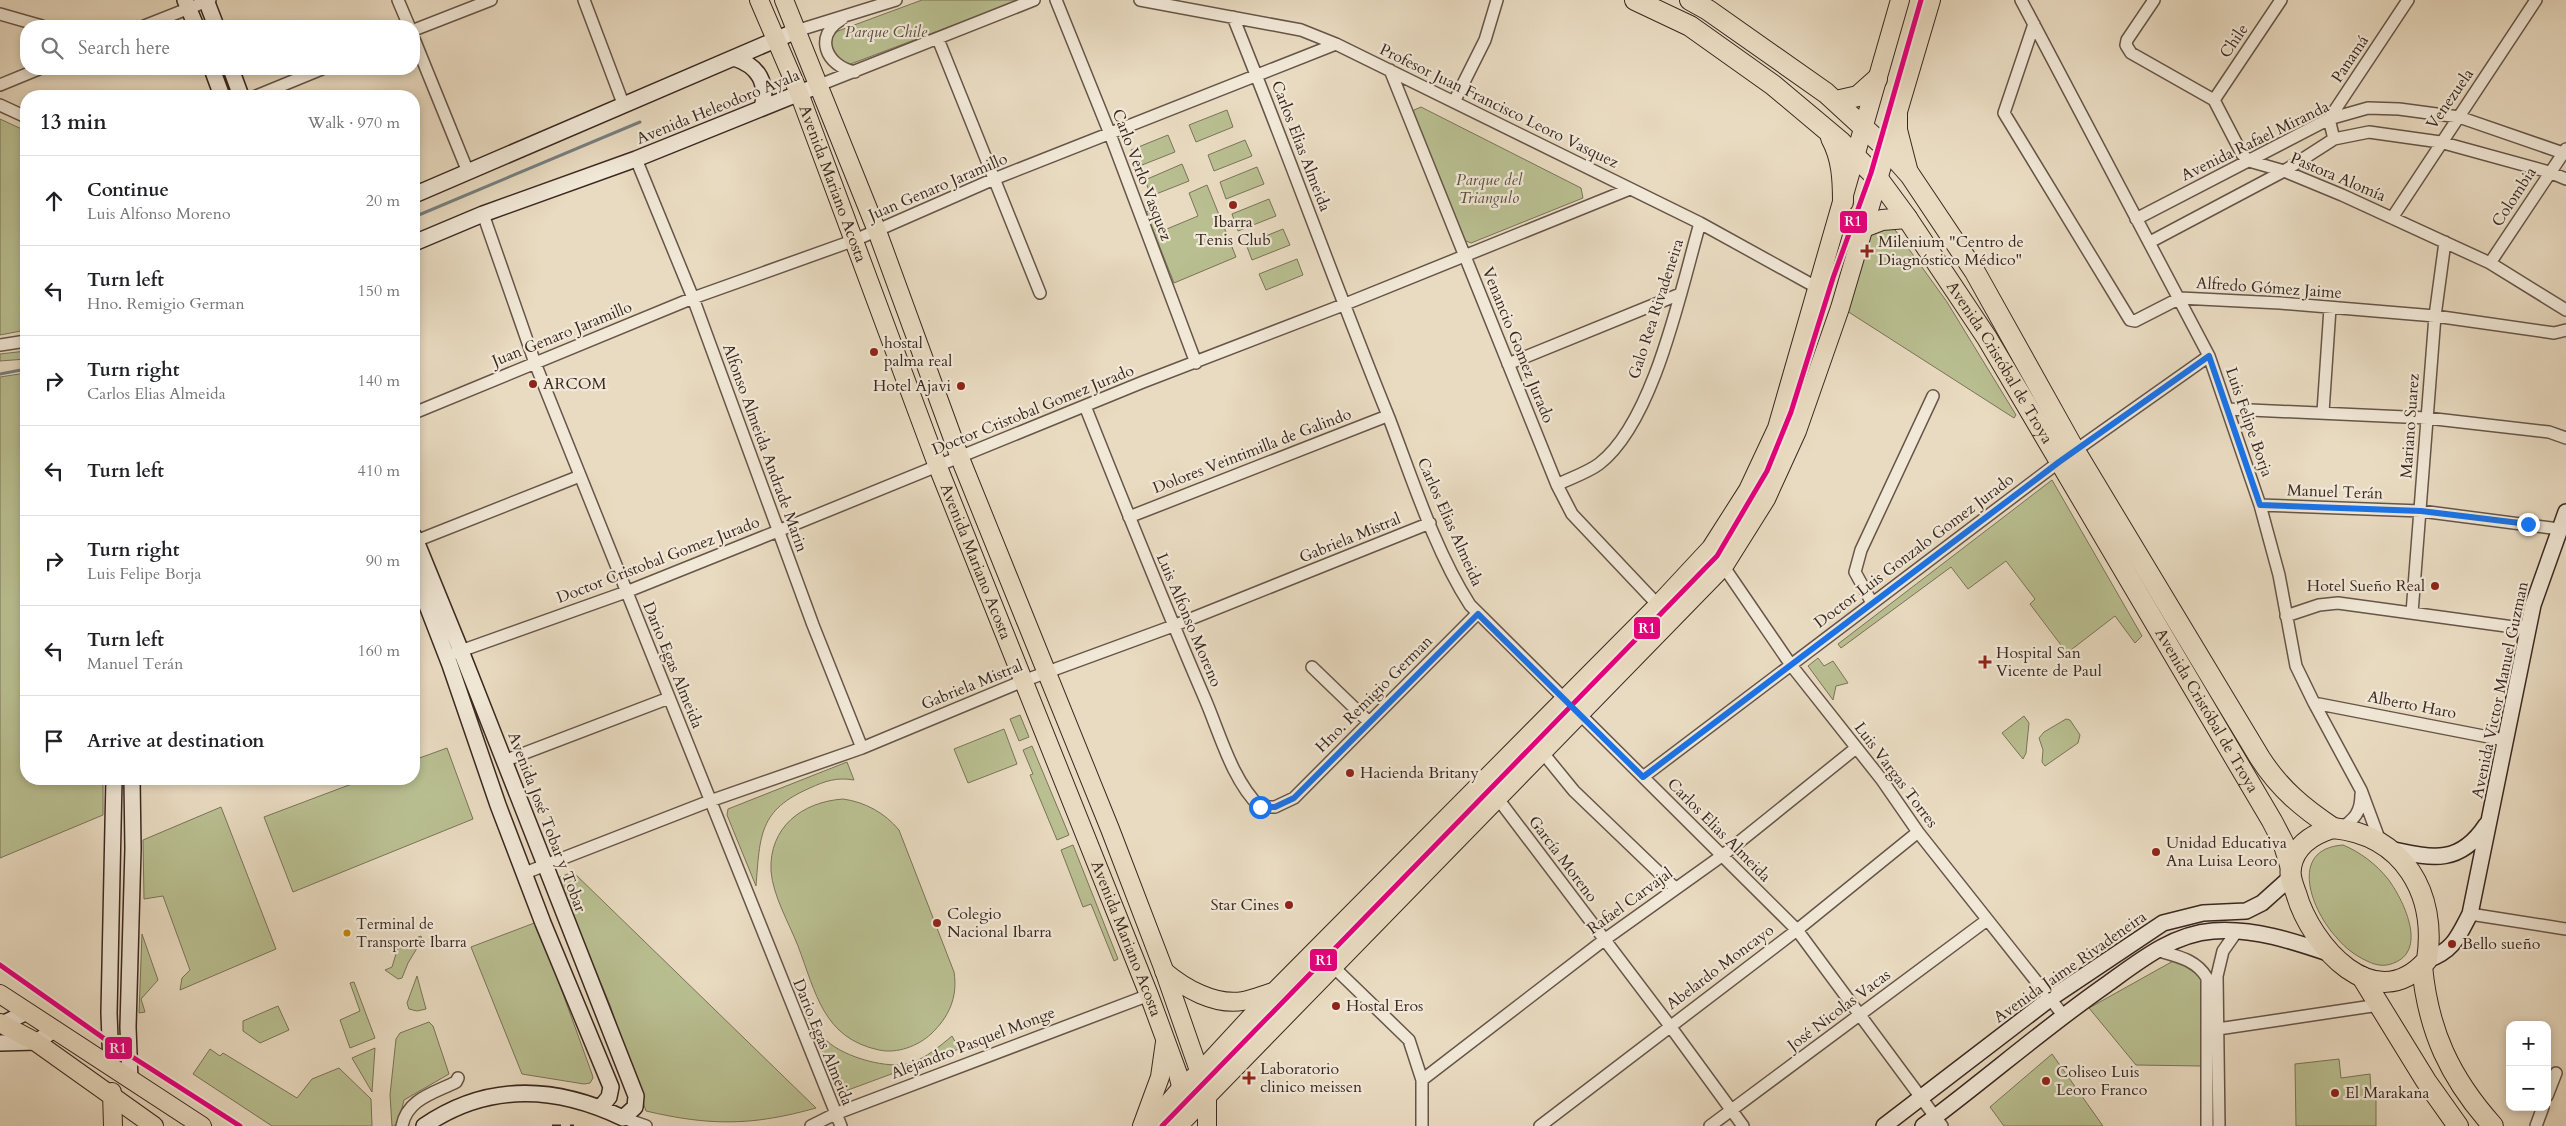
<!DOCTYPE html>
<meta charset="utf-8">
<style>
:root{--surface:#fff;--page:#f2f2f2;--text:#202124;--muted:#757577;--line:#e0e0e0}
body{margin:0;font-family:Cardo,serif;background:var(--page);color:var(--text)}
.controls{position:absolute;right:15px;bottom:15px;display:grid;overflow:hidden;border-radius:10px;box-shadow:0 2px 8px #0003}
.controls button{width:45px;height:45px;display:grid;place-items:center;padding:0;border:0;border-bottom:1px solid var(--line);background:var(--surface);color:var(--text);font:25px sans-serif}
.stop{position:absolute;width:15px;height:15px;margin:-11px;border:4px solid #1a73e8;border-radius:50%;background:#fff}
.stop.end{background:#1a73e8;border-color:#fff;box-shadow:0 1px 5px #0008}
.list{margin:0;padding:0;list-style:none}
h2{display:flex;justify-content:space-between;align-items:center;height:65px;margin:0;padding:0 20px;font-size:21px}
h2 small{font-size:16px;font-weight:400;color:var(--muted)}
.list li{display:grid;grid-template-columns:32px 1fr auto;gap:15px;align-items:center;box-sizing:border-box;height:90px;padding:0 20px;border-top:1px solid var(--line)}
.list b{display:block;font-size:19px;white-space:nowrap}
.list p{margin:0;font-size:16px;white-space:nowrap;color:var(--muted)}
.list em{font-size:16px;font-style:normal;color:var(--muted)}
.icon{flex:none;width:28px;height:28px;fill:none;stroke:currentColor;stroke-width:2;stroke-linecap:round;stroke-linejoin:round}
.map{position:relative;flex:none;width:2566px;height:1126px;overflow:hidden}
.search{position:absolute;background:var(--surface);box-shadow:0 2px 8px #0003;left:20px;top:20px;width:400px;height:55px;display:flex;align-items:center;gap:12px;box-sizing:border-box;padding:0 18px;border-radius:20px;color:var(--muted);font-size:19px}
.panel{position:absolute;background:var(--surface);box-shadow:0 2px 8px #0003;left:20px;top:90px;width:400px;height:695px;border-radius:20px}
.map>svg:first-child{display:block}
.green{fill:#b9bf91;stroke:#7a7459}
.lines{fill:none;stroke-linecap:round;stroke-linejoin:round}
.stream{stroke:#757e7f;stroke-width:3}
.street-casing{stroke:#665549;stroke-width:14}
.secondary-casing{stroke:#3a2821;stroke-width:18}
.primary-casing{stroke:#3a2821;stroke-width:20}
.highway-casing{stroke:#3a2821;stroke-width:22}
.street{stroke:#f1e8d7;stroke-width:11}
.secondary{stroke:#f1e8d7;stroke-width:15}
.primary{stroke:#e9dbc1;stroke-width:18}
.highway{stroke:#e9dbc1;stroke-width:20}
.rail{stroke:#3a2821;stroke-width:3;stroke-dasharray:9 9;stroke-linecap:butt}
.rail-1-casing{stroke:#f1e8d7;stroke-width:9}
.rail-1{stroke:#e5007d;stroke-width:5}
.route{stroke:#1a73e8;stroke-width:6}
.poi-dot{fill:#8f2418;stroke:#f1e8d7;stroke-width:2}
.bus-dot{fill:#c88608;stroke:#f1e8d7;stroke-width:2}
.labels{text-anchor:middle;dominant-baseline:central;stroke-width:4.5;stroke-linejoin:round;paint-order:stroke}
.bus-label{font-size:15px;fill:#3a2821;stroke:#f1e8d7;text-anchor:start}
.park-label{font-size:16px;font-style:italic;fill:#5a4e3d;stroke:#f1e8d7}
.street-label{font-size:16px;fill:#3a2821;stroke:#f1e8d7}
.poi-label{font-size:16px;fill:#3a2821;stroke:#f1e8d7;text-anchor:start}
.line-badge{stroke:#f1e8d7;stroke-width:2}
.badge-label{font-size:14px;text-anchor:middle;font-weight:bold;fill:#fff}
</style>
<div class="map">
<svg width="2566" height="1126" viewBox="0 0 2566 1126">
<rect width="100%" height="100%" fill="#e9dbc1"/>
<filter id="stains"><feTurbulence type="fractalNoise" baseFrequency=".004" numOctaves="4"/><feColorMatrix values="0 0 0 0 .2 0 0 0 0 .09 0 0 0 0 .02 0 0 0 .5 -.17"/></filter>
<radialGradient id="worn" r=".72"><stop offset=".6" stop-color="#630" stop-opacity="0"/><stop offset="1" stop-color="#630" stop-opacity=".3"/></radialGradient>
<path class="green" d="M922,0H1020L848,65L830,53V38L838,31Z
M1421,107L1581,188L1583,198L1471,243L1461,239L1413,114L1414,110Z
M1227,110L1233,127L1196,142L1189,125Z
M0,119L26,131V330L0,335Z
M1168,135L1175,152L1137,167L1131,150Z
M1245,140L1252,156L1214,171L1208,155Z
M1182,164L1189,181L1151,196L1145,180Z
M1257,167L1264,184L1226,199L1220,182Z
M1207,185L1236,257L1174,283L1146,212L1153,209L1162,231L1198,216L1189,193Z
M1269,199L1276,216L1238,231L1232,214Z
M1893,227L1947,302L2016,415L2014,418L1847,311L1871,232Z
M1283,229L1290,245L1252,260L1246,244Z
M1297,259L1303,275L1266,290L1259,274Z
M26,351V359L0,361V354Z
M26,373V779H103V815L0,858V377Z
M2052,480L2142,636L2135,643L2115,616L2067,653L2030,604L2035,599L2006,561L1968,589L1951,567L1841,648L1838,644Z
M1818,658L1824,666L1833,661L1848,683L1836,686L1833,700L1808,666Z
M1020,715L1029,737L1019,741L1010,719Z
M2024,716L2029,723L2026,753L2023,759L2002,733Z
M2066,719L2070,720L2080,735L2078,743L2045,766L2042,762L2043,750L2039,738L2044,732Z
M1004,729L1017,764L968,783L954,749Z
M1032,746L1069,835L1057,840L1030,775L1033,774L1023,750Z
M447,748L473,819L293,892L264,817L365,779H414V760Z
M847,762L854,780C837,777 825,781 810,788C759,810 760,835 756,886L727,815L728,809Z
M843,799C865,802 885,813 899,830L954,972C958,997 949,1017 931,1034C918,1046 897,1054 879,1050C823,1038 816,993 798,946C789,923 773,896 771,871C769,827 802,802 843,799Z
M221,807L276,949L180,990L182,978L190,970L163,896L144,899L143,840Z
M1073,845L1118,959L1114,961L1091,904L1083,907L1061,850Z
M2343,845C2360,852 2376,864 2388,879C2403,899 2427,948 2396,962C2386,967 2377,966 2367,961C2356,956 2345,948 2337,938C2312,912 2287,849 2343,845Z
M573,872L816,1108C752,1126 710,1126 646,1111L610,1005L557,878Z
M537,922L592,1074L593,1078L590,1083L584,1084L522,1074L471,947Z
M142,934L158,980L141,999L145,1012L139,1013Z
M421,936L422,940L408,963L402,978L398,979L385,970L392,967L399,944Z
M2175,960L2204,979L2201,1066L2136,1065L2089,1008Z
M417,976L426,1009L417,1011L409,1009L407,1003Z
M354,982L375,1038L350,1048L340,1020L360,1011L350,983Z
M278,1006L289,1030L260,1043L243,1031V1021Z
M808,1017C814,1025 820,1034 827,1041C844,1057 889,1070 911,1063C926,1058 940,1046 952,1036L959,1049L840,1093Z
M429,1022L433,1026L449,1074L404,1100L399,1120L395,1126H392L390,1095L396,1039L400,1033Z
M375,1048L372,1092L352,1058Z
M210,1049L220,1056L223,1053L297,1098L312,1079L339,1068L371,1099L372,1126H272L193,1074Z
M2052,1054L2103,1126H2004L1990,1107Z
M2339,1059L2341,1078L2370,1074L2371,1091L2376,1094V1126H2296L2295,1064Z"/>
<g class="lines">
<path class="stream" d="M414,217L640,122
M0,374L26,369"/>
<defs>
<path id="street" d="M398,0L409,26
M584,0L624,106
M1056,0L1110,134L1196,363
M1140,0L1301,30L1336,44L1700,223L1816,287
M2021,0L2209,356L2260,505L2279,575L2296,666L2314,703L2361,790L2381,844
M2154,0L2127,40L2126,45L2131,53L2214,100L2242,154L2249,161L2284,171L2342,195L2490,263L2566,310
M0,14L42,26
M1233,17C1287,150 1335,285 1389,418C1412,478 1435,551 1470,605L1797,930L1942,1126
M842,19C813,36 826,66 855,72
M2034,24L2004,113L2130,320L2135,321L2180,298L2280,303L2435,316L2554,333L2566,330
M144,26L210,0
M414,30L491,0
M796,31L896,0
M414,39L468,172
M938,39L1040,293
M1390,70L1557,485L1572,514L1658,605
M0,85L39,69
M817,86L1034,0
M256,96L322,69
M2214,100L2281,0
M1454,102L1485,40L1497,0
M0,105L26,117
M2334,139L2329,119L2408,0
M636,159L693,298L813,625L862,748
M483,214L535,363L841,1126
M2392,218L2536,0
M2136,219L2329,119L2368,108L2399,109L2459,117L2566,154
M2150,242L2284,171L2334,139L2369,132L2440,142L2549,172L2566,179
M2490,263L2566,149
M0,345L26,341
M1508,364L1680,294
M1085,406C1124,504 1163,602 1205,699C1220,734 1232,780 1260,807H1275L1294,798L1477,614
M2229,409L2427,418L2549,432L2566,438
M2323,412L2330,308
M414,413L693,298L855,240L994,179L1336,44
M1557,485C1570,478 1587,473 1599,464C1654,422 1681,289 1700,223
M2260,505L2421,511L2559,529
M1129,517L1387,416
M416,541L580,476
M1711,548L1791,665L1882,780L1918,832L2063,1015
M1872,603L1855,572L1861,550L1933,396
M2412,613L2435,316L2445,242
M2286,616L2319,605L2338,603L2528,629
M455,653L626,592L778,531L1143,382L1343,305L1630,189
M1312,667L1369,722
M2314,703L2504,740
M1543,753L1574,791L1675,888
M504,761L669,698
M1643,777L2059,462L2209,356
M1483,779L1670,1026L1743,1126
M2340,829C2355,819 2361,812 2361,794
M525,873L710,801L862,748L1023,681L1173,626L1430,523
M2470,914L2566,929
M1316,950L1409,1040L1422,1080V1126
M2156,950C2176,956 2196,959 2207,978V1126
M2218,1029L2379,1005
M1422,1080L1604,940L1723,855L1856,748
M2547,1096L2556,1073
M623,1118L646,1126
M402,1126C407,1099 434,1093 456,1082L458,1078
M811,1126L835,1114L1149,995
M1540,1126L1797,930L1918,832
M1710,1126L1987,920
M2219,1126L2217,976L2223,951L2237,931
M2536,1126L2543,1107"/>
<path id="secondary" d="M185,0L196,26
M206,0L216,26
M734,58C759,66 768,83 762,108
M212,69L222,96
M231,69L241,96
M414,195L796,31
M414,243L483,214L636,159L817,86
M414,536L461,651L636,1096L635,1107L623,1118C556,1086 488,1082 424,1126
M414,572L450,665L498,805L543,923L611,1087L609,1097L601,1107
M2389,849C2431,858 2459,866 2486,825
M2427,960C2453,951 2458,937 2470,914L2533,605L2566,512
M0,1025L27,1012
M0,1043L36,1042L54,1030
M111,1066L109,1013L114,779
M130,1080L128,1027L133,849L132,779
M1884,1126L2051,998L2163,923L2203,913L2246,911L2262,903L2291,877
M1923,1126C1985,1080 2043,1029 2106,985C2138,962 2172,934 2213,931C2254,928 2293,941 2331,954"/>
<g id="primary">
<path id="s1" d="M759,0L799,93L938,467L1149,995L1178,1074L1184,1098"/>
<path d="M784,0L877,231L960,458L1110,829L1164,970L1203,1082L1207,1097V1126"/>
<path d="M1164,971C1184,988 1215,1006 1243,1001C1253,999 1263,995 1273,992"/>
<path d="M0,994L202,1126"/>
<path d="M0,1023L36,1042L154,1126"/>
<path d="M112,1092L113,1126"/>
<path d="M1142,1126L1160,1077L1165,1042"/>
<path d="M1149,1126L1182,1087L1200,1072L1274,992L1658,605L1711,548L1748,490L1777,428L1900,0"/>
<path d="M1178,1126L1724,566L1766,499L1797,431L1840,308L1931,0"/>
</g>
<g id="highway">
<path id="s2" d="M1635,0L1690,26L1773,85L1841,142L1879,180L1907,218L1987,338L2272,821L2283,842L2291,868"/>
<path d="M1690,0L1708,10L1826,93L1887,149L1910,175L1975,272L2075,451L2260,758C2280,789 2303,808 2333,828"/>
<path d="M1836,101L1858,96L1877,79"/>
<path d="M1897,114V130L1907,169"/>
<path d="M1831,138C1842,158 1843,179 1843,202"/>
<path d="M1864,227L1882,220L1907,218"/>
<path d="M2333,828C2404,835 2437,894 2427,960C2375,1019 2311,946 2296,893C2293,885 2289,876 2291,867C2295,845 2313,834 2333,828Z"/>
<path d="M2422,966C2428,1031 2450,1078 2493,1126"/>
<path d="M2362,977L2426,1081L2458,1126"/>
</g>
</defs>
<use href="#street" class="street-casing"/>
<use href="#secondary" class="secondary-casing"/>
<use href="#primary" class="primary-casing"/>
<use href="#highway" class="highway-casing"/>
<use href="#street" class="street"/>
<use href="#secondary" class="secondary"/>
<use href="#primary" class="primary"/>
<use href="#highway" class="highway"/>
<path class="rail" d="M552,1126H574"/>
<defs>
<path id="rail-1" d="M0,965L109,1042L240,1126
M1162,1126L1717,556L1767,471L1791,412L1833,278L1871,173L1921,0"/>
</defs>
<use href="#rail-1" class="rail-1-casing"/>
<use href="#rail-1" class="rail-1"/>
</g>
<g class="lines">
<path class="route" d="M1260,807H1275L1294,798L1478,614L1643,777L2059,462L2209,356L2260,505L2421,511L2528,524"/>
</g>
<g class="poi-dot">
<circle cx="1233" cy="205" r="5"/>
<path d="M1864.5 243.5h5v5h5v5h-5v5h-5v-5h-5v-5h5z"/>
<circle cx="874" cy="352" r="5"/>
<circle cx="533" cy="384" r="5"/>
<circle cx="961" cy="386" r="5"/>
<circle cx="2435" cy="586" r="5"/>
<path d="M1982.5 654.5h5v5h5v5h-5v5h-5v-5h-5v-5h5z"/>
<circle cx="1350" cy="773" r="5"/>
<circle cx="2156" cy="852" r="5"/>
<circle cx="1289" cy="905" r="5"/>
<circle cx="937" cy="923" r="5"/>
<circle cx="2452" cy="944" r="5"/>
<circle cx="1336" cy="1006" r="5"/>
<path d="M1246.5 1070.5h5v5h5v5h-5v5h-5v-5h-5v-5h5z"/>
<circle cx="2046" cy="1081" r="5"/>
<circle cx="2335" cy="1093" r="5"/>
</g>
<circle class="bus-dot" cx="347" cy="933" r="4.5"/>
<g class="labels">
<g class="bus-label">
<text x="356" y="924">Terminal de<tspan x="356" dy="18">Transporte Ibarra</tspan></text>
</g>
<g class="park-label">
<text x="886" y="32">Parque Chile</text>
<text x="1489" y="180">Parque del<tspan x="1489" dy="18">Triangulo</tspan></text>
</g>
<g class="street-label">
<text transform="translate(2234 41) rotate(-56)">Chile</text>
<text transform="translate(2350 59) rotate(-56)">Panamá</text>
<text transform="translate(2450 99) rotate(-55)">Venezuela</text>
<text transform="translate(1499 106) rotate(26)">Profesor Juan Francisco Leoro Vasquez</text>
<text transform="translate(718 107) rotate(-22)">Avenida Heleodoro Ayala</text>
<text transform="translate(2255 141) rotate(-26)">Avenida Rafael Miranda</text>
<text transform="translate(1301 146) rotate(69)">Carlos Elias Almeida</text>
<text transform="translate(1142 175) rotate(69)">Carlo Verlo Vasquez</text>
<text transform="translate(2338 177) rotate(23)">Pastora Alomía</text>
<text stroke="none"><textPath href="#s1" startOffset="198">Avenida Mariano Acosta</textPath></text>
<text transform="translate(938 187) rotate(-23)">Juan Genaro Jaramillo</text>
<text transform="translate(2514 197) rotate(-57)">Colombia</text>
<text transform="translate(2269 288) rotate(4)">Alfredo Gómez Jaime</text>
<text transform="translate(1656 309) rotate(-72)">Galo Rea Rivadeneira</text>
<text transform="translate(562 334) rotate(-22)">Juan Genaro Jaramillo</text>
<text transform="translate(1518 345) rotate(68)">Venancio Gomez Jurado</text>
<text stroke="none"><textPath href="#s2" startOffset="524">Avenida Cristóbal de Troya</textPath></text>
<text transform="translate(1033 410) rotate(-22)">Doctor Cristobal Gomez Jurado</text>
<text transform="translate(2249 422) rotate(71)">Luis Felipe Borja</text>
<text transform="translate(2410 426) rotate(-86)">Mariano Suarez</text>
<text transform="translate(765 448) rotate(70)">Alfonso Almeida Andrade Marin</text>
<text transform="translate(1252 451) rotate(-21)">Dolores Veintimilla de Galindo</text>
<text transform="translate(2335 492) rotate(2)">Manuel Terán</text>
<text transform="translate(1450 522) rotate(66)">Carlos Elias Almeida</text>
<text transform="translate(1350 538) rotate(-22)">Gabriela Mistral</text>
<text transform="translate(1914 551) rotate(-37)">Doctor Luis Gonzalo Gomez Jurado</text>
<text transform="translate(658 560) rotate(-21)">Doctor Cristobal Gomez Jurado</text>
<text stroke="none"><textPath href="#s1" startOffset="602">Avenida Mariano Acosta</textPath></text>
<text transform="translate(1189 620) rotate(67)">Luis Alfonso Moreno</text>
<text transform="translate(673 665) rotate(68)">Dario Egas Almeida</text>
<text transform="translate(972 685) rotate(-22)">Gabriela Mistral</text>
<text transform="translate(2500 690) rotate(-78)">Avenida Victor Manuel Guzman</text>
<text transform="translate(1374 694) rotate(-45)">Hno. Remigio German</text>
<text transform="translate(2412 705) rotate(11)">Alberto Haro</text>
<text stroke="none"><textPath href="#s2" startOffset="929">Avenida Cristóbal de Troya</textPath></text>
<text transform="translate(1896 775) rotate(53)">Luis Vargas Torres</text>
<text transform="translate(547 822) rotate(69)">Avenida José Tobar y Tobar</text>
<text transform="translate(1719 830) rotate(45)">Carlos Elias Almeida</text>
<text transform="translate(1563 859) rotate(53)">García Moreno</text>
<text transform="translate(1630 901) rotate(-36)">Rafael Carvajal</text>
<text stroke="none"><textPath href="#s1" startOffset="1008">Avenida Mariano Acosta</textPath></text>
<text transform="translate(1720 967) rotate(-37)">Abelardo Moncayo</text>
<text transform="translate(2070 967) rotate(-35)">Avenida Jaime Rivadeneira</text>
<text transform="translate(1839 1010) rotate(-37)">José Nicolas Vacas</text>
<text transform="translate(823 1042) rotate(68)">Dario Egas Almeida</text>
<text transform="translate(973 1043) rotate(-21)">Alejandro Pasquel Monge</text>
</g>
<g class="poi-label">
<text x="1233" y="222" text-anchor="middle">Ibarra<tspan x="1233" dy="18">Tenis Club</tspan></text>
<text x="1878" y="242">Milenium "Centro de<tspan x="1878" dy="18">Diagnóstico Médico"</tspan></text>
<text x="884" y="343">hostal<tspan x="884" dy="18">palma real</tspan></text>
<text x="543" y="384">ARCOM</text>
<text x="951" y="386" text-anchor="end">Hotel Ajavi</text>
<text x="2425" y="586" text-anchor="end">Hotel Sueño Real</text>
<text x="1996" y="653">Hospital San<tspan x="1996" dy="18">Vicente de Paul</tspan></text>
<text x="1360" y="773">Hacienda Britany</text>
<text x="2166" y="843">Unidad Educativa<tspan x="2166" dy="18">Ana Luisa Leoro</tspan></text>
<text x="1279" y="905" text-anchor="end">Star Cines</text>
<text x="947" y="914">Colegio<tspan x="947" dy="18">Nacional Ibarra</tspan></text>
<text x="2462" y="944">Bello sueño</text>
<text x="1346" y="1006">Hostal Eros</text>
<text x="1260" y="1069">Laboratorio<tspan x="1260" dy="18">clinico meissen</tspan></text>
<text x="2056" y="1072">Coliseo Luis<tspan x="2056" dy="18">Leoro Franco</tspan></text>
<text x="2345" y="1093">El Marakana</text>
</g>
</g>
<g class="line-badge">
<rect x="1839" y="210" width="29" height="24" rx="5" fill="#e5007d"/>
<rect x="1633" y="616" width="28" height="24" rx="5" fill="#e5007d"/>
<rect x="1309" y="948" width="29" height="24" rx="5" fill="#e5007d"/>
<rect x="104" y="1036" width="29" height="24" rx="5" fill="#e5007d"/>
</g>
<g class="badge-label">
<text x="1853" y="226">R1</text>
<text x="1647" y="633">R1</text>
<text x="1324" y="965">R1</text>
<text x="118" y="1053">R1</text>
</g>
<rect width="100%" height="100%" filter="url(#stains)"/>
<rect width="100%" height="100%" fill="url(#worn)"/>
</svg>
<div class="controls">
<button>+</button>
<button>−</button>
</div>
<div class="stop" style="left:1260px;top:807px"></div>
<div class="stop end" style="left:2528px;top:524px"></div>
<div class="search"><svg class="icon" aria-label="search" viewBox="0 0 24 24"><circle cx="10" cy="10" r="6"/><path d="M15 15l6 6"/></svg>Search here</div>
<section class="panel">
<h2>13 min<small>Walk · 970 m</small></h2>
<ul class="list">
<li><svg class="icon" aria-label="ahead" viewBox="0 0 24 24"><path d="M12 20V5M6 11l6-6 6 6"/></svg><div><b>Continue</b><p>Luis Alfonso Moreno</p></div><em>20 m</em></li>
<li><svg class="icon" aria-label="left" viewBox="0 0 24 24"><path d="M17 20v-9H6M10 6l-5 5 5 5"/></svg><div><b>Turn left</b><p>Hno. Remigio German</p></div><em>150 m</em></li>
<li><svg class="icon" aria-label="right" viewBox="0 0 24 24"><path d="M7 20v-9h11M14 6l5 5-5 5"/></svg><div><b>Turn right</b><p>Carlos Elias Almeida</p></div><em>140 m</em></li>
<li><svg class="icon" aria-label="left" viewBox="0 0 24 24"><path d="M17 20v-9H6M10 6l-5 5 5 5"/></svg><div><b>Turn left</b></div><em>410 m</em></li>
<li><svg class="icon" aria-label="right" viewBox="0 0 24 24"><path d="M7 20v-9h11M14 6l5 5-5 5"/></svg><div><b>Turn right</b><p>Luis Felipe Borja</p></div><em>90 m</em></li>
<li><svg class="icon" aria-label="left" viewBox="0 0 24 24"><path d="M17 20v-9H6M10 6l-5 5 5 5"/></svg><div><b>Turn left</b><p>Manuel Terán</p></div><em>160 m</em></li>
<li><svg class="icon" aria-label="arrive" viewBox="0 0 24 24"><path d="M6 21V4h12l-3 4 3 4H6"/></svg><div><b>Arrive at destination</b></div></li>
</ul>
</section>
</div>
